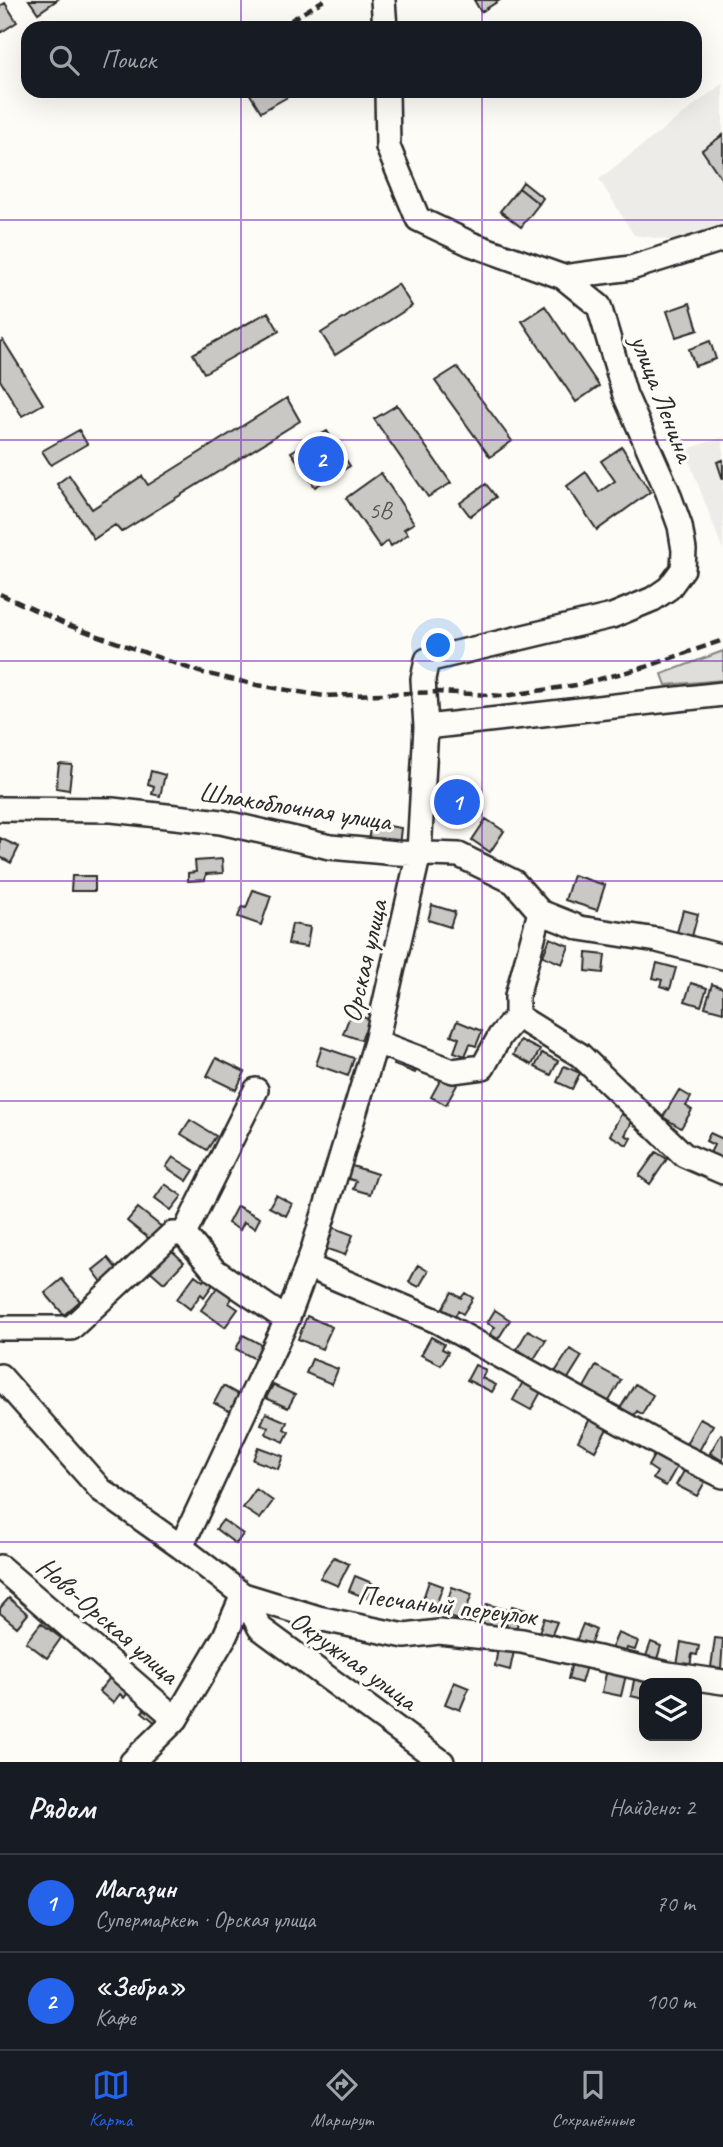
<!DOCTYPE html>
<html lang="ru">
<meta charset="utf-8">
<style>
:root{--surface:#171b24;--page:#242831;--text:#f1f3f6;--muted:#9ea1a6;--line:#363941;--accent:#2563eb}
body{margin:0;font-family:Caveat,sans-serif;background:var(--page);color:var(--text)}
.controls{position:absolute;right:21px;bottom:21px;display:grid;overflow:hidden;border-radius:14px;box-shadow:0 7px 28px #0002}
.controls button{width:63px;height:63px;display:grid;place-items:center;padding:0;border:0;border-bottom:2px solid var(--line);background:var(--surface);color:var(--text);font:35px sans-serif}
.you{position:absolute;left:439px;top:646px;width:24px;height:24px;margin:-18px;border:5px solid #fff;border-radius:50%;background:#1a73e8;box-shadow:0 0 0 10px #1a73e833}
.badge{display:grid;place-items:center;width:46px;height:46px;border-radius:50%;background:var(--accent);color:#fff;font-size:23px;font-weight:700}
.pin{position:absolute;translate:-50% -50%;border:4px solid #fff;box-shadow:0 2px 7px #0006}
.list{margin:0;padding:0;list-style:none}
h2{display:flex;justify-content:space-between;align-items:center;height:91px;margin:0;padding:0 28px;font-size:30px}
h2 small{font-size:23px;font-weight:400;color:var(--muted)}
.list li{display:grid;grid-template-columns:46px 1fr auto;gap:21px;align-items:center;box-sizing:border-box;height:98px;padding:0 28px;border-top:2px solid var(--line)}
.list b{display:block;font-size:26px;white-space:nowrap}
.list p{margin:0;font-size:23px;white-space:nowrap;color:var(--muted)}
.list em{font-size:23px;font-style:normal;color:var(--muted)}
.icon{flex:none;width:38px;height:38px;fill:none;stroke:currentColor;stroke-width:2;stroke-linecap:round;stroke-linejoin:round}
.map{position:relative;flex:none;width:723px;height:1762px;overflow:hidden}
.search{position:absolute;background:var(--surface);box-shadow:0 7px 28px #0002;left:21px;right:21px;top:21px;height:77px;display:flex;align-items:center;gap:18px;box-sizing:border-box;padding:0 24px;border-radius:21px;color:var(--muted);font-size:26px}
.sheet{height:287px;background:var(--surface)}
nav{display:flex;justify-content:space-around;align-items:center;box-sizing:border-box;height:98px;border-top:2px solid var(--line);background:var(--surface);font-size:19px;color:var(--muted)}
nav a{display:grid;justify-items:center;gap:4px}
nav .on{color:var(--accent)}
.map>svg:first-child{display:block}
.built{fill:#edece8}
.green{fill:#dfdeda;stroke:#858482;stroke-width:2}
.building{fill:#c9c8c4;stroke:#2b2b2b;stroke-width:2}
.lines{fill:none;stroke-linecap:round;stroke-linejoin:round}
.minor-casing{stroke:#2b2b2b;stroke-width:28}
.minor{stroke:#fdfcf7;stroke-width:23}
.rail{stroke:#2b2b2b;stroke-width:4.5;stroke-dasharray:10 5;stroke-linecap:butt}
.grid{fill:none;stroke:#7b2cbf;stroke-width:2;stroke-opacity:0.55}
.labels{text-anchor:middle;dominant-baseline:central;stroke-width:6;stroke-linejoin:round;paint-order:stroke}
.number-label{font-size:24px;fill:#525251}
.street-label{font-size:28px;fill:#2b2b2b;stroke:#fdfcf7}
</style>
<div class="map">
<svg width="723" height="1762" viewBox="0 0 723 1762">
<rect width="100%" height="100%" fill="#fdfcf7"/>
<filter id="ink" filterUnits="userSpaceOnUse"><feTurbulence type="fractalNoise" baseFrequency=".0143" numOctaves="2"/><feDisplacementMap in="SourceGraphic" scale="14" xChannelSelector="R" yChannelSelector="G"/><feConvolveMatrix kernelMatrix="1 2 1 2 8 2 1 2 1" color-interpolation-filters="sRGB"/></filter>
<g filter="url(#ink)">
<path class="built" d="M723,83V241L705,245L634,235L599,179Z
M723,437V550L685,450Z"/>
<path class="green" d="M723,651V680L666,685L662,674Z"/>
<path class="building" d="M29,0H57L38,13Z
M474,0H500L481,12Z
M5,3L17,22L0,33V6Z
M248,91H298L261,112Z
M723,135V181L702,150Z
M523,182L543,198L539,204L519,188Z
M519,188L539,204L521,227L500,211Z
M398,284L412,306L335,355L321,333Z
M690,303L698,330L676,337L667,311Z
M545,306L599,386L576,402L522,321Z
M268,312L279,331L204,373L193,354Z
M3,340L43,404L22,416L0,380V342Z
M710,341L716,359L695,366L689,349Z
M457,367L512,441L490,457L435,381Z
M287,398L300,421L121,532L115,525L94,539L57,484L69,475L92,509L142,476L148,485Z
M397,405L451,483L428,497L374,419Z
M79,430L87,444L51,465L42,451Z
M327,431L350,466L315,487L291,452Z
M622,447L650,492L597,530L567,486L586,472L599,492L615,481L601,461Z
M723,460V480L717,462Z
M381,473L414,523L404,529L408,534L391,546L388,541L380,547L346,498Z
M486,484L496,497L470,516L460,503Z
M59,764L72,765L69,790L56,788Z
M151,771L165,775L160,796L152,794L154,786L148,784Z
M450,789L468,792L464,816L446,812Z
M486,819L504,831L490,852L472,840Z
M371,823L401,828L399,846L368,841Z
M0,838L19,847L11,863L0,857Z
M222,859L223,873L206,874L205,880L188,881V873L196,872L195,861Z
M573,875L605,885L597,910L565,900Z
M72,876H95V891H71Z
M253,890L271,896L261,925L238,917L242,907L246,908Z
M432,905L455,912L450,927L428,920Z
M683,910L698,914L691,940L676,936Z
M292,924L310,927L307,947L288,944Z
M550,938L569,946L562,964L543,956Z
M587,953L605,955L603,973L586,971Z
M657,963L676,968L670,989L660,986L662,980L653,978Z
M691,983L707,988L701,1006L685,1001Z
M712,984L723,988V1012L705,1007Z
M351,1013L374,1021L369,1034L364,1032L361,1040L343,1034Z
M457,1021L482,1031L476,1046L470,1044L465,1056L454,1052L459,1038L451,1035Z
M520,1040L540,1050L532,1065L513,1055Z
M322,1047L354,1058L348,1076L316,1065Z
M542,1053L558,1061L551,1075L535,1067Z
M399,1054L419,1062L415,1073L394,1065Z
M216,1058L245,1072L236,1090L207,1076Z
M564,1066L580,1073L572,1089L557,1082Z
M442,1077L457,1085L446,1105L431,1097Z
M679,1090L691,1097L686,1106L692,1110L681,1128L663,1117Z
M621,1114L633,1120L625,1135L631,1138L627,1145L610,1135Z
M190,1120L216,1136L207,1150L181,1134Z
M710,1133L723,1139V1160L709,1155L714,1145L706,1141Z
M656,1152L667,1159L650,1184L639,1176Z
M173,1157L194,1170L187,1181L166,1167Z
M349,1165L377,1174L370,1194L353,1189L356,1181L345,1178Z
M165,1184L182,1196L171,1210L155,1198Z
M276,1195L292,1204L286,1216L269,1207Z
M237,1206L260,1218L255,1228L244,1222L240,1230L228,1223Z
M138,1208L163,1228L152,1241L127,1221Z
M332,1227L353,1235L345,1255L324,1248Z
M168,1247L184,1262L164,1283L148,1269Z
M108,1258L121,1274L105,1286L93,1270Z
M418,1265L428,1271L419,1287L409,1282Z
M195,1275L203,1281L206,1277L214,1283L204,1297L201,1294L190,1309L177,1299Z
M62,1279L80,1301L64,1315L45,1293Z
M218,1286L233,1296L229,1303L238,1309L225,1327L201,1310Z
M452,1292L461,1298L465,1293L473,1298L463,1314L458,1311L455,1316L442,1309Z
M495,1310L510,1320L498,1339L490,1334L495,1327L487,1323Z
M307,1316L332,1327L322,1349L298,1339Z
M528,1330L546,1340L534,1359L517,1349Z
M243,1335L266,1347L259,1361L236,1349Z
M431,1337L444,1344L442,1349L448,1352L441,1365L421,1355Z
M570,1349L582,1356L567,1380L555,1372Z
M312,1359L338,1369L332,1384L306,1373Z
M475,1365L486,1370L482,1378L496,1385L492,1392L467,1380Z
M596,1366L621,1380L608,1403L583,1389Z
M524,1380L542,1390L531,1410L513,1400Z
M635,1384L653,1395L642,1414L637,1411L632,1418L619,1410Z
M273,1385L295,1395L288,1408L266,1398Z
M223,1386L243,1397L234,1414L214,1403Z
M266,1413L287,1422L284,1429L289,1432L284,1442L266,1434L268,1427L261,1424Z
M591,1417L608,1427L595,1451L578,1441Z
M700,1418L713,1425L699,1451L686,1444Z
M721,1434L723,1435V1461L710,1453Z
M258,1447L283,1456L278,1469L253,1460Z
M657,1450L679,1463L666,1486L653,1479L657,1472L648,1466Z
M684,1471L705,1482L697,1496L676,1485Z
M256,1489L273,1501L260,1519L243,1508Z
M223,1520L243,1534L236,1544L216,1529Z
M334,1557L349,1564L338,1586L320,1578Z
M355,1576L372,1583L366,1598L349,1591Z
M429,1581L443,1586L433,1613L420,1608Z
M452,1587L472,1594L462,1621L443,1615Z
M9,1598L28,1614L17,1627L0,1613V1608Z
M487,1604L507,1610L501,1632L481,1626Z
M512,1606L526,1610L524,1617L520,1616L515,1632L505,1629Z
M544,1618L557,1622L550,1639L538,1635Z
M41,1623L61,1638L47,1658L26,1642Z
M583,1624L596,1630L588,1650L575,1644Z
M618,1633L638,1641L635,1650L627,1648L624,1657L610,1652Z
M715,1638L723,1639L721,1669L711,1667Z
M651,1642L661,1646L656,1662L645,1659Z
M681,1642L699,1646L697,1655L692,1654L690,1667L677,1665Z
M498,1648L514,1651L510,1670L495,1666Z
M572,1662L586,1666L581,1683L568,1679Z
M607,1669L626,1675L621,1696L602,1692Z
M113,1674L131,1689L124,1698L120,1694L113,1703L99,1691Z
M635,1675L656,1679L655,1683H644V1699L631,1696Z
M454,1682L469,1688L460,1710L445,1704Z
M150,1703L164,1714L157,1724L142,1712Z"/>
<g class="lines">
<defs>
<path id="minor" d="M383,0L385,28
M563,277L631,268L723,239
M426,727L723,694
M0,809L112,810L221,822L330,847L397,853L459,855L514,882L540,912L580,928L657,940L723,957
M517,1016V996L540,912
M376,1042L453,1071L483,1067L500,1036L517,1016L580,1055L684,1155L723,1172
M184,1234L256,1090
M307,1266L437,1321L676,1453L723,1476
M0,1328H71L172,1234H184L214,1270L287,1320
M0,1376L101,1490L181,1547L243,1595L318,1618L405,1636L439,1632L522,1641L668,1674L723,1682
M181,1547L287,1320L312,1253L376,1042L419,853L426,727L423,679L427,660L612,616L653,599L669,588L683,569L684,550L680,526L667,490L625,395L599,306L563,277L471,244L418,219L388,147L387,91
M0,1567L176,1719
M243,1595L260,1628L442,1762
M132,1762L176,1719L225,1636L243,1595"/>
</defs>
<use href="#minor" class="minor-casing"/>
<use href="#minor" class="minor"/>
<path class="rail" d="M278,28L324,0
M0,594L65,624L199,672L257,685L324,696L440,692L504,696L576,685L646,667L723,640"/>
</g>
</g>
<path class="grid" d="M241,0V28M482,0V28M241,91V1762M482,91V1762M0,220H723M0,440H723M0,661H723M0,881H723M0,1101H723M0,1322H723M0,1542H723"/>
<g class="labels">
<g class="number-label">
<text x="380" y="510">5В</text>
</g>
<g class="street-label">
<text transform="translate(663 398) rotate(69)">улица Ленина</text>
<text transform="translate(295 806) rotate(9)">Шлакоблочная улица</text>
<text transform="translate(364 961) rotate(-77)">Орская улица</text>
<text transform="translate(447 1605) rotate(7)">Песчаный переулок</text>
<text transform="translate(108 1620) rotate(41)">Ново-Орская улица</text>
<text transform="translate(354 1660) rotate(36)">Окружная улица</text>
</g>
</g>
</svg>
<div class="controls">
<button><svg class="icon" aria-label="layers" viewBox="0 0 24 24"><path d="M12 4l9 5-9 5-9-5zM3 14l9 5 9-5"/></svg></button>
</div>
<div class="you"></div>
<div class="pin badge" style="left:457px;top:802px">1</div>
<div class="pin badge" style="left:321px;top:459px">2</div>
<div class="search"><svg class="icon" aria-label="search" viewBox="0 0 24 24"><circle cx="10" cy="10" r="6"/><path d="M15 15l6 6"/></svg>Поиск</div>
</div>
<section class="sheet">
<h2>Рядом<small>Найдено: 2</small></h2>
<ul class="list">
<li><span class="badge">1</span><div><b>Магазин</b><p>Супермаркет · Орская улица</p></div><em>70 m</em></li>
<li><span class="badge">2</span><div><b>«Зебра»</b><p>Кафе</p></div><em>100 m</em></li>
</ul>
</section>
<nav>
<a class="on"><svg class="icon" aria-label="map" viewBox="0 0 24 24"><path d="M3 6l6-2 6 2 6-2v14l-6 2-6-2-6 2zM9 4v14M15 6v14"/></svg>Карта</a>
<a><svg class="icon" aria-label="directions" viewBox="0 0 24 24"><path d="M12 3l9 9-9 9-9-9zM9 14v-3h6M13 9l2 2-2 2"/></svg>Маршрут</a>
<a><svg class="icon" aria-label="saved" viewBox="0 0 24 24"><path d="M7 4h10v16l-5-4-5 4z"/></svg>Сохранённые</a>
</nav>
